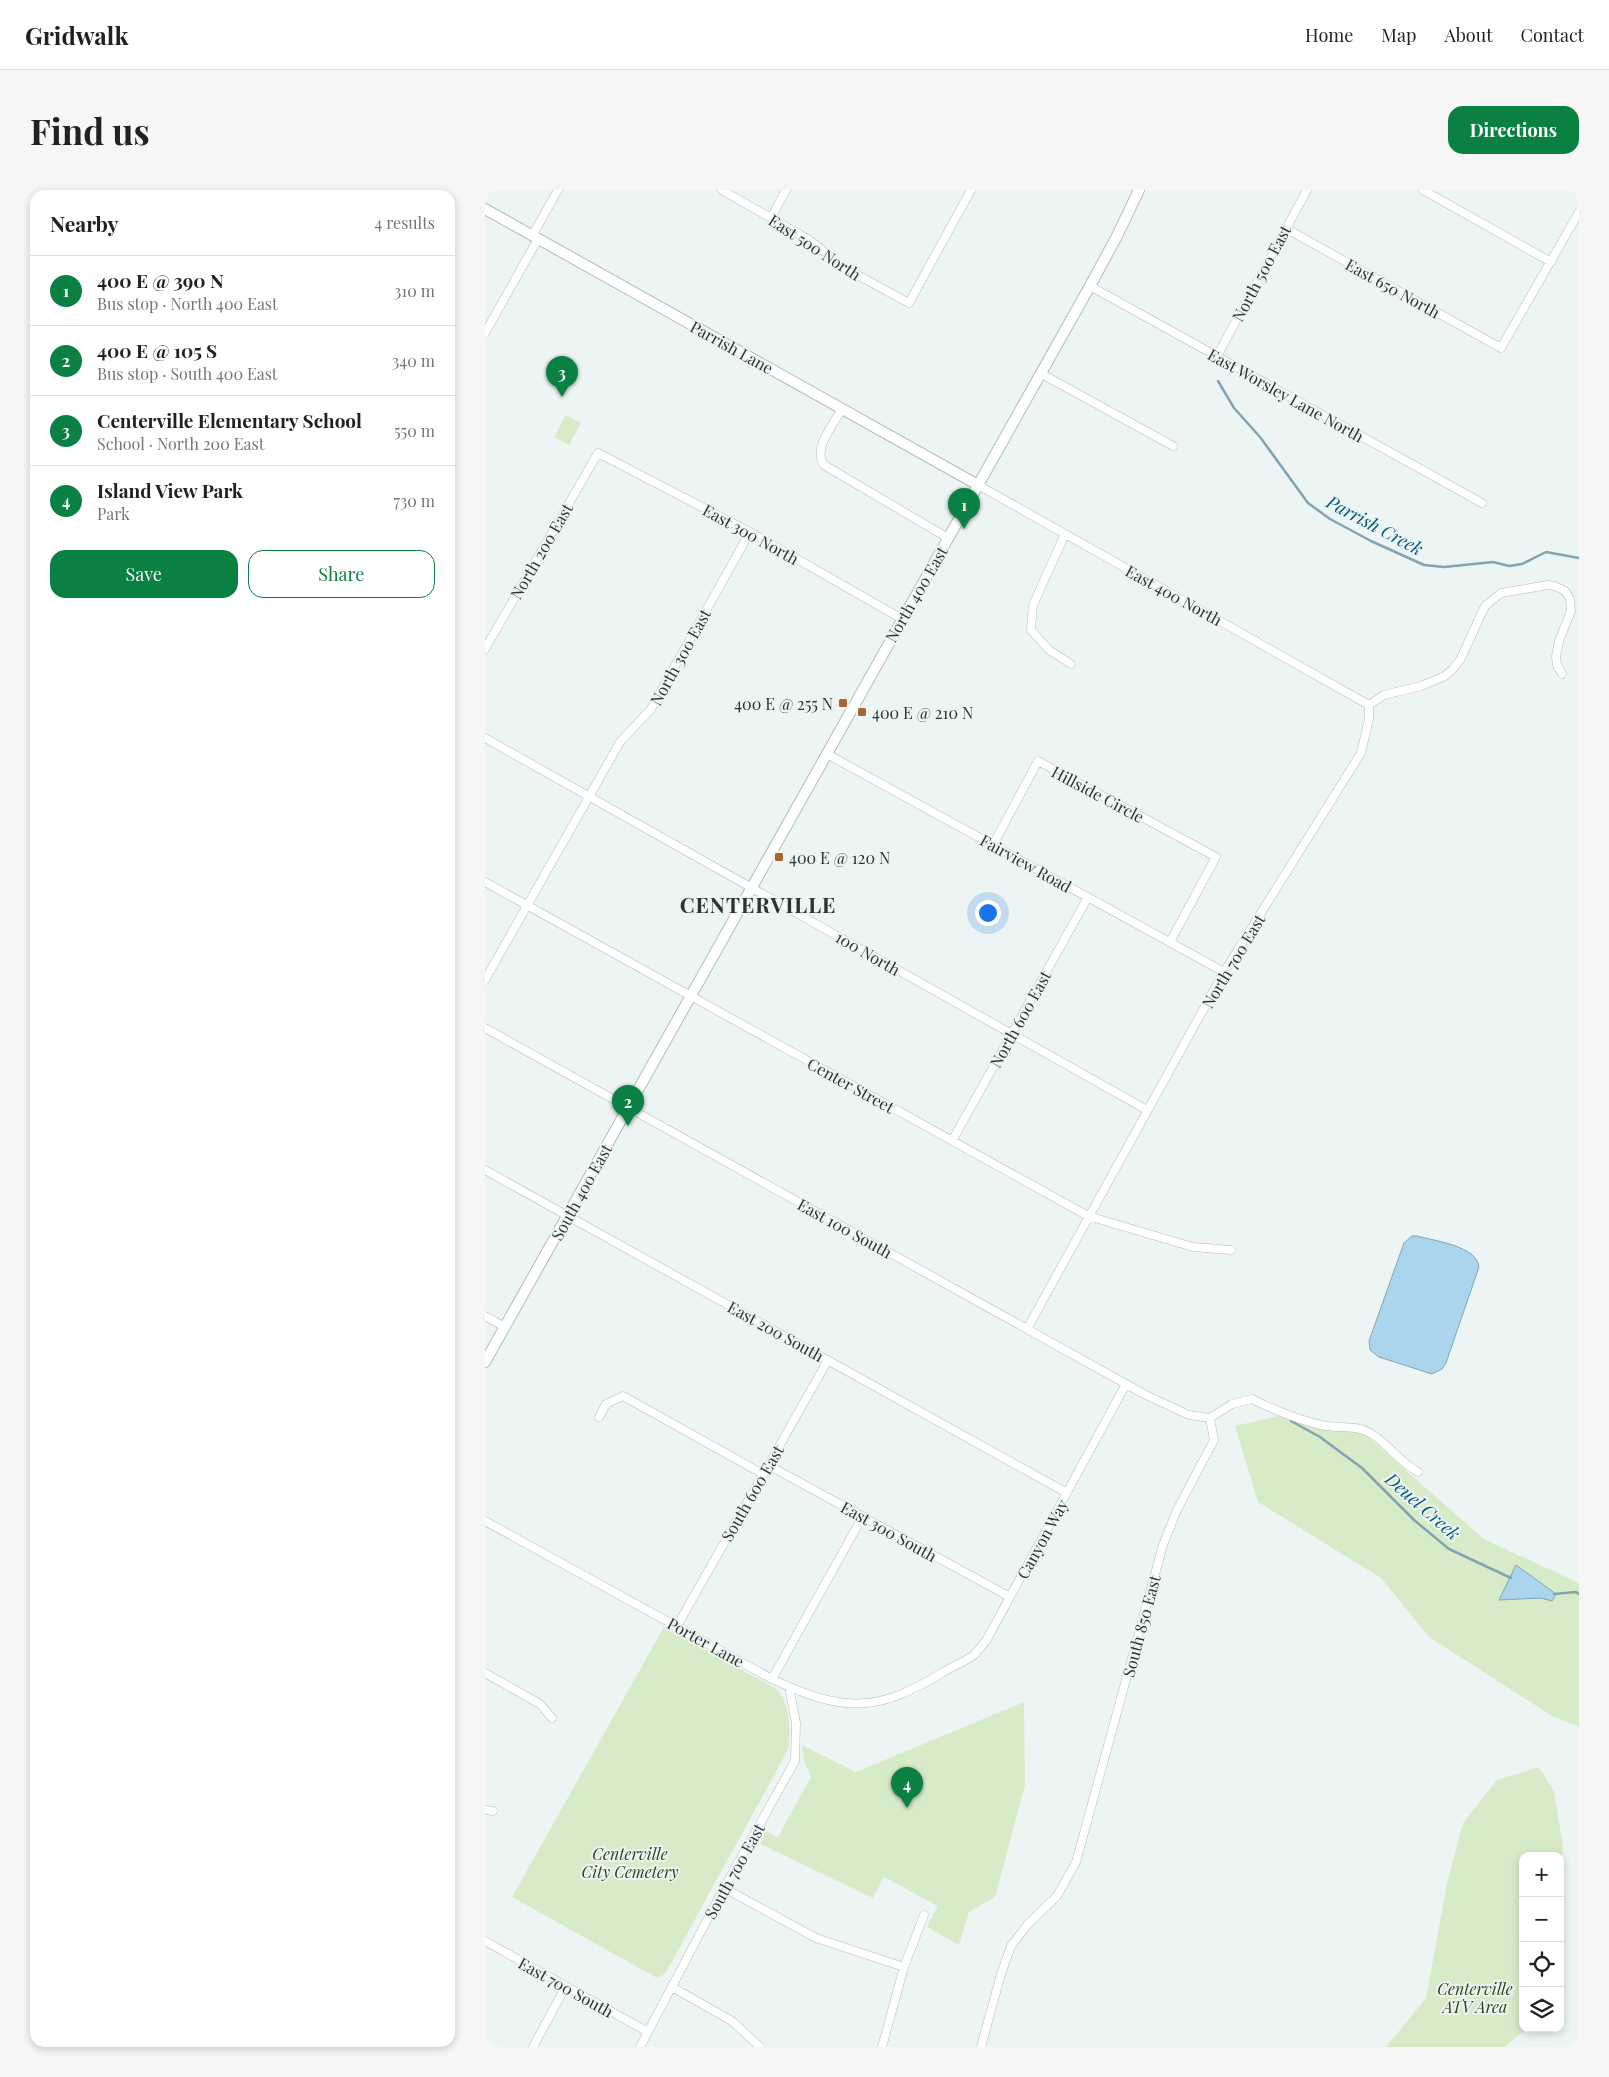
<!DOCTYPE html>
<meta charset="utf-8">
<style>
:root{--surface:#fff;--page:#f6f6f6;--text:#202124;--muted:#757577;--line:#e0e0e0;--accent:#0b8043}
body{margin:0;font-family:"Playfair Display",serif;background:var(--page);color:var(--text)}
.controls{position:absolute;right:15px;bottom:15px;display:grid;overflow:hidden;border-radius:10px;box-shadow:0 2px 8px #0003}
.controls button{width:45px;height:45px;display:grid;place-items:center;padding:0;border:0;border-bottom:1px solid var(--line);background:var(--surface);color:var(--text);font:25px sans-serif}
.you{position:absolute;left:502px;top:722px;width:18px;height:18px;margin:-12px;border:4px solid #fff;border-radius:50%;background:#1a73e8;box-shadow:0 0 0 8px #1a73e833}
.badge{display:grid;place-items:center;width:32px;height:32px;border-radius:50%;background:var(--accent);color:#fff;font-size:16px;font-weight:700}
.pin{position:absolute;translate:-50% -41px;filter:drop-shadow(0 1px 2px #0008)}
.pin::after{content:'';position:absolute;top:26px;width:18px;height:15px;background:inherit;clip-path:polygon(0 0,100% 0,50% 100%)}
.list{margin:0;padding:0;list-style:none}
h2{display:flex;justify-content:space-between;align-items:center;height:65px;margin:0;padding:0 20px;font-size:21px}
h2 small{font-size:16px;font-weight:400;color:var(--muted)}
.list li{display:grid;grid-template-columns:32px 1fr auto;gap:15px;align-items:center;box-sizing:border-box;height:70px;padding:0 20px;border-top:1px solid var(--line)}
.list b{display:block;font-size:19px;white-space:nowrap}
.list p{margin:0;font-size:16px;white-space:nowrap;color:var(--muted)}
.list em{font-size:16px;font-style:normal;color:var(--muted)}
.actions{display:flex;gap:10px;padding:15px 20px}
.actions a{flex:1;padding:11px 0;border:1px solid var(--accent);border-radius:15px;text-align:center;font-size:18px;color:var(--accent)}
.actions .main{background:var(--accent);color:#fff}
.icon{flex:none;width:28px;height:28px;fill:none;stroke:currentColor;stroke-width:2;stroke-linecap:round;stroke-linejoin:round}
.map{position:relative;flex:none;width:1094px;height:1857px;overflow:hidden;border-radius:15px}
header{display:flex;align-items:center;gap:30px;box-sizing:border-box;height:70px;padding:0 25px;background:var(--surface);border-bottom:1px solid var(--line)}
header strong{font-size:24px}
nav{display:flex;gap:28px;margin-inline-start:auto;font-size:18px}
.intro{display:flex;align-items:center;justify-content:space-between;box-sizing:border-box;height:120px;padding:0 30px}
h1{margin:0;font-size:35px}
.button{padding:12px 22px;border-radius:15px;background:var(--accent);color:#fff;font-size:18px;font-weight:700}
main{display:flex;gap:30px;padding:0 30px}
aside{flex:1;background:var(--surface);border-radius:15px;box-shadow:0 2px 8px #0003}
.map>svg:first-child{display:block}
.green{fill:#d8ebc9}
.water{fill:#aad5ec;stroke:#84a4b4}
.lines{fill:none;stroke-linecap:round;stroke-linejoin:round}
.stream{stroke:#84a4b4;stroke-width:2.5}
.minor-casing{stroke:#b4bbba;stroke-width:9}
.tertiary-casing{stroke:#b4bbba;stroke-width:12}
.minor{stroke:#fff;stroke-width:8}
.tertiary{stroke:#fff;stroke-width:10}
.poi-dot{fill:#a76531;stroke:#edf5f4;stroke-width:2}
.labels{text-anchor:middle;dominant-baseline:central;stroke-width:4;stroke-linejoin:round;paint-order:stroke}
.street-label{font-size:16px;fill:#2d3130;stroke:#edf5f4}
.poi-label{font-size:16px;fill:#2d3130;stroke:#edf5f4;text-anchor:start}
.park-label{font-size:16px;font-style:italic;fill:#2a440d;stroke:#edf5f4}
.water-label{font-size:18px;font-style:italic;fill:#045675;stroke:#edf5f4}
.district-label{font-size:21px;font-weight:bold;letter-spacing:1px;fill:#2d3332;stroke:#edf5f4}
</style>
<header>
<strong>Gridwalk</strong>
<nav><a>Home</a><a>Map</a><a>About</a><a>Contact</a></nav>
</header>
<div class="intro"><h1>Find us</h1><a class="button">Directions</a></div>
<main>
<aside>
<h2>Nearby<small>4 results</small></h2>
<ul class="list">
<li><span class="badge">1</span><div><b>400 E @ 390 N</b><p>Bus stop · North 400 East</p></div><em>310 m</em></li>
<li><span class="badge">2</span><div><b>400 E @ 105 S</b><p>Bus stop · South 400 East</p></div><em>340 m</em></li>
<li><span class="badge">3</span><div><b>Centerville Elementary School</b><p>School · North 200 East</p></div><em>550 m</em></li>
<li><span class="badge">4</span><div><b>Island View Park</b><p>Park</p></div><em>730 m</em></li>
</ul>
<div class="actions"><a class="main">Save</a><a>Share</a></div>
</aside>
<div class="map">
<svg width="1094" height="1857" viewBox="0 0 1094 1857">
<rect width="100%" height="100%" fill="#edf5f4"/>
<path class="green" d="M81,225L96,233L84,255L69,247Z
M802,1224L876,1241L999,1349L1094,1393V1537L1067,1526L944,1447L896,1388L773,1312L750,1236Z
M179,1437L290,1498C306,1513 305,1538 304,1558L180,1784L172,1788L27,1707Z
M539,1512L540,1595L510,1707L484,1722L474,1755L442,1737L453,1716L399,1687L388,1708L275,1654L281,1641L293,1647L326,1587L319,1571L317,1555L371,1582Z
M1054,1577L1069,1601L1078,1657L1075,1681V1666H1038V1838H1043L1019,1857H901L941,1808L962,1694L978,1633L1012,1590Z"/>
<path class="water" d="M927,1046H932C950,1051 992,1056 994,1077L961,1173L957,1179L947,1184L894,1167L885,1160L884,1151L919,1053Z
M1031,1375L1071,1404L1067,1411L1056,1408L1014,1410Z"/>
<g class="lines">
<path class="stream" d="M733,191L749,218L775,247L823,313L845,329L886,351L939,375L959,377L1008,372L1024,376L1037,374L1061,362L1094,368
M806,1231L835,1247L877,1278L929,1330L964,1359L1026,1388
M1069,1404L1091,1402L1094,1404"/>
<defs>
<path id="minor" d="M237,0L326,51L356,76L424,113L486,0
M938,0L1066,72
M286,28L301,0
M800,38L1016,158L1094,22
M47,46L73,0
M605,96L997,313
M0,143L53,49
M732,166L822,0
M555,183L688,256
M357,219C349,233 327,260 339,275L463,348
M493,295L884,515
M580,344L548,415L546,440L564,460L586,474
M0,459L113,263L265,342L417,429
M884,515L899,505L936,496L960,486L967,480L975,470L1000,416L1016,403L1063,395L1070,396L1080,401L1085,409L1086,421L1074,451L1071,466L1072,475L1077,484
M0,548L662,920
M342,564L739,782
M508,655L553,571L731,667L685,752
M0,692L603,1026L708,1057L746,1060
M0,790L135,552L166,519L265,342
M0,838L659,1204L704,1225L725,1228
M467,951L603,707
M0,980L582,1303
M0,1126L20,1137
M542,1139L739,782L876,563L884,529V515
M114,1227L121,1214L138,1206L278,1284
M725,1228L747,1214L767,1209C789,1220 811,1229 836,1235C852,1239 869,1234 885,1243C903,1253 914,1272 933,1282
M283,1275L525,1407
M0,1331L287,1489C355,1521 390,1524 455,1484C466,1477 479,1472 489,1465C493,1461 497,1455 501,1451L641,1194
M192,1436L343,1170
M0,1483L55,1514L67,1528
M287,1489L378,1326
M0,1620L8,1621
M239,1698L331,1748L419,1777
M0,1751L163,1842
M187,1797L247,1831L275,1857
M48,1857L81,1796
M155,1857L239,1698L310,1571L311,1533L304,1497
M397,1857L419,1777L439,1725
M496,1857L516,1784L526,1756L543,1734L572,1706L591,1672L678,1355L692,1320L729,1250L725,1228"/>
<path id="tertiary" d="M0,19L493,295
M0,1172L605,96L632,46L654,0"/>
</defs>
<use href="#minor" class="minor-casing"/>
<use href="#tertiary" class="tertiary-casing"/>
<use href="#minor" class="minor"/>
<use href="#tertiary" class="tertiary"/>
</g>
<g class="poi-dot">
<rect x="353" y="508" width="10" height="10" rx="2.5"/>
<rect x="372" y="517" width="10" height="10" rx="2.5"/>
<rect x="289" y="662" width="10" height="10" rx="2.5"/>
</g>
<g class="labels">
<g class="street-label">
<text transform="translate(330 57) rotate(33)">East 500 North</text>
<text transform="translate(776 83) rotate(-62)">North 500 East</text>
<text transform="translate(908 98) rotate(29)">East 650 North</text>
<text transform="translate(247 157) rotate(29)">Parrish Lane</text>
<text transform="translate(801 205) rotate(29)">East Worsley Lane North</text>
<text transform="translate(266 344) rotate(29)">East 300 North</text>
<text transform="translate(56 361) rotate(-60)">North 200 East</text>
<text transform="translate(431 404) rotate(-60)">North 400 East</text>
<text transform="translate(689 405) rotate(29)">East 400 North</text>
<text transform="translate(195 467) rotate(-61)">North 300 East</text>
<text transform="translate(613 604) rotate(28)">Hillside Circle</text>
<text transform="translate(541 673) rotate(29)">Fairview Road</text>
<text transform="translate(383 763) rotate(30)">100 North</text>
<text transform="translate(748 771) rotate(-59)">North 700 East</text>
<text transform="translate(535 829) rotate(-61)">North 600 East</text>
<text transform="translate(366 895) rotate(29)">Center Street</text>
<text transform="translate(96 1002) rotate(-61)">South 400 East</text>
<text transform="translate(360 1038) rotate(29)">East 100 South</text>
<text transform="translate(291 1141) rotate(29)">East 200 South</text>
<text transform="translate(267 1303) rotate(-60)">South 600 East</text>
<text transform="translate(404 1341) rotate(29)">East 300 South</text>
<text transform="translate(557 1349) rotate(-61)">Canyon Way</text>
<text transform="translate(656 1436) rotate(-75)">South 850 East</text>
<text transform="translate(221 1452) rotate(29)">Porter Lane</text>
<text transform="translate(249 1681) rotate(-61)">South 700 East</text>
<text transform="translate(81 1797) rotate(29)">East 700 South</text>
</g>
<g class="poi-label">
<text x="348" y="513" text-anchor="end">400 E @ 255 N</text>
<text x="387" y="522">400 E @ 210 N</text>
<text x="304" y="667">400 E @ 120 N</text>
</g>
<g class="park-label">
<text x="145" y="1663">Centerville<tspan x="145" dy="18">City Cemetery</tspan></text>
<text x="990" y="1798">Centerville<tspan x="990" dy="18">ATV Area</tspan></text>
</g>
<g class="water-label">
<text transform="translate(890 335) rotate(28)">Parrish Creek</text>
<text transform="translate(938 1316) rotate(41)">Deuel Creek</text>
</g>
<g class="district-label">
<text x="273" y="714">CENTERVILLE</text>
</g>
</g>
</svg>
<div class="controls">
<button>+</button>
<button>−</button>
<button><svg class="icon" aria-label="locate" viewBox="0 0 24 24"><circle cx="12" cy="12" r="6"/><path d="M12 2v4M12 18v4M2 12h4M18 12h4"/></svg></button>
<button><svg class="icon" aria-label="layers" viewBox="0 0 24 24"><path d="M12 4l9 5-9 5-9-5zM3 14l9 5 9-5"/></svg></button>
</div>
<div class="you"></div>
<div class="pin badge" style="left:479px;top:339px">1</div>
<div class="pin badge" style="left:143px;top:936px">2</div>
<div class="pin badge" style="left:77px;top:207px">3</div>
<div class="pin badge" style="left:422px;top:1618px">4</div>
</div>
</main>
